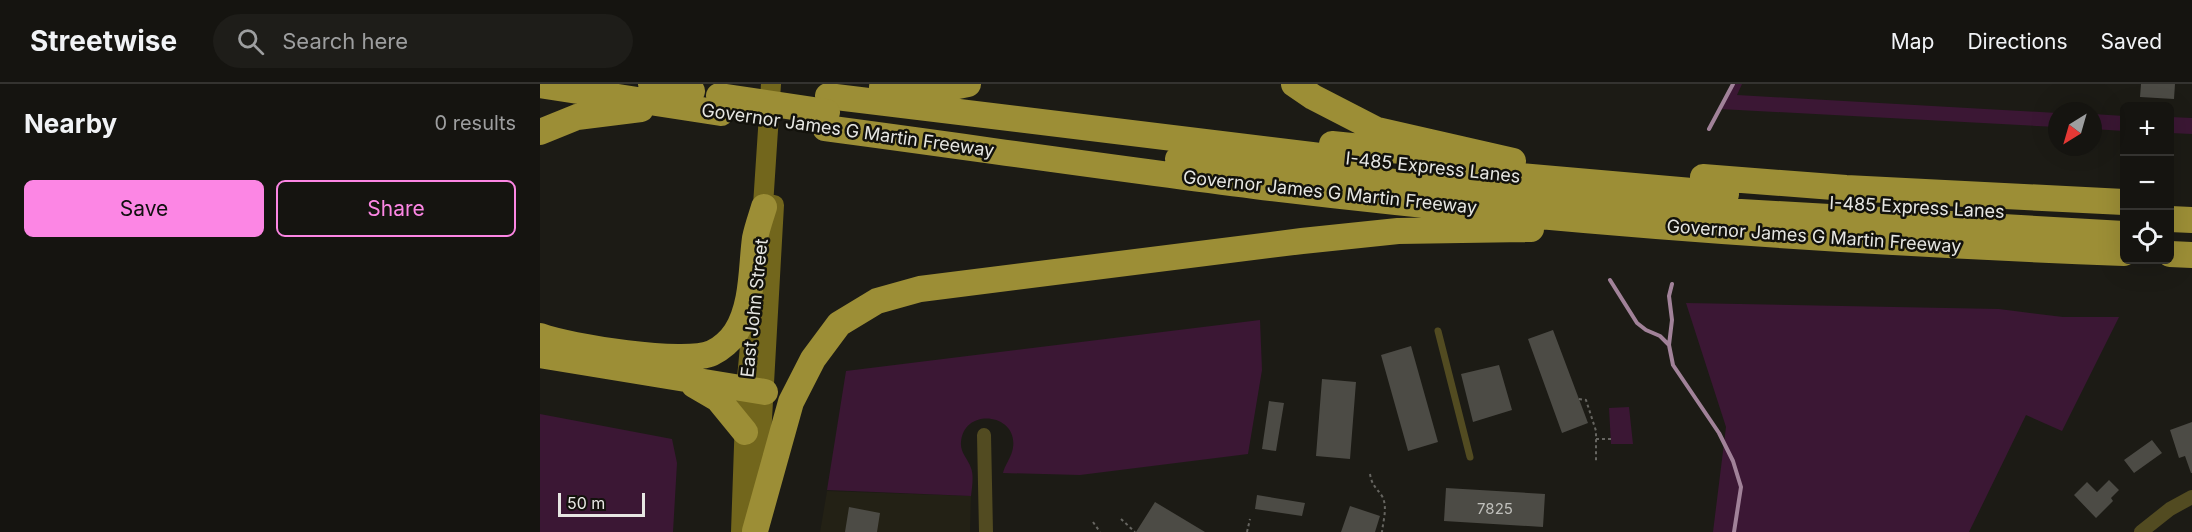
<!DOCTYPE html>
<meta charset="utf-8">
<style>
:root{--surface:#151410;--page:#1e1d19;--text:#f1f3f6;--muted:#9d9e9f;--line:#343330;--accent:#fc86e4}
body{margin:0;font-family:Inter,sans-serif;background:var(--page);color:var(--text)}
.controls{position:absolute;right:18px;top:18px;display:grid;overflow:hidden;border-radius:9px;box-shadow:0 6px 24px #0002}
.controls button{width:54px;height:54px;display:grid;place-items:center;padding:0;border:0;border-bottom:2px solid var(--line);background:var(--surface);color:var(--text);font:30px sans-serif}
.compass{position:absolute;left:1508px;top:18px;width:54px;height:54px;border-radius:50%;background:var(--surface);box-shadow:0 6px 24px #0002;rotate:217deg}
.scale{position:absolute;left:18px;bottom:15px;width:87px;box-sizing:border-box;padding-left:6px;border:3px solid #e7e7e3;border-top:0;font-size:16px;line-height:21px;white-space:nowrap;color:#e7e7e3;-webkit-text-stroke:4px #13120c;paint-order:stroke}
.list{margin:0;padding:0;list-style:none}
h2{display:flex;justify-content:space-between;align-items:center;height:78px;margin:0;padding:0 24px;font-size:26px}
h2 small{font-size:20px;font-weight:400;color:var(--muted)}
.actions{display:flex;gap:12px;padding:18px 24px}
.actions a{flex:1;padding:14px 0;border:2px solid var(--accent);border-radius:9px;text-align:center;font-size:21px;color:var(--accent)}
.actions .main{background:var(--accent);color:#111}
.icon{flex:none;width:33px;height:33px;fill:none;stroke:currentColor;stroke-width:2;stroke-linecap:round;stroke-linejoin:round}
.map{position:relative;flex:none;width:1652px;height:448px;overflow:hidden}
header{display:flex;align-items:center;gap:36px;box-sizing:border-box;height:84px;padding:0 30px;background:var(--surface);border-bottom:2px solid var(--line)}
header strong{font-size:28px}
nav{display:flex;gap:33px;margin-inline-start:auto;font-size:21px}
.search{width:420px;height:54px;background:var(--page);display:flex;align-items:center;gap:15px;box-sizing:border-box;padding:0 21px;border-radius:33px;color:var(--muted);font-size:22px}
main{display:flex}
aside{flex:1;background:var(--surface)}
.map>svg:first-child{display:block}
.built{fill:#232115}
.green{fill:#3b1734}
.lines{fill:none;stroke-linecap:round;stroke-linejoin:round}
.stream{stroke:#a18299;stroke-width:4}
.building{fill:#4c4b45}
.path{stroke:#666560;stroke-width:2;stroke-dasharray:3 3;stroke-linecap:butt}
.service{stroke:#524b21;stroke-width:7}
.minor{stroke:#524b21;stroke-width:14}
.secondary{stroke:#72661c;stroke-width:20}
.motorway{stroke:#9c8e36;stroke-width:26}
.motorway-bridge{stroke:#9c8e36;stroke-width:26}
.labels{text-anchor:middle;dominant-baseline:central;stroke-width:5;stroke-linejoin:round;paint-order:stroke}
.number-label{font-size:15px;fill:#c0c0bc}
.street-label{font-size:18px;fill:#e7e7e3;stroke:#13120c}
</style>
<header>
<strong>Streetwise</strong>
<div class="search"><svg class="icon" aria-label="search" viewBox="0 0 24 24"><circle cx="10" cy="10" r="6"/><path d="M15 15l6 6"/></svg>Search here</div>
<nav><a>Map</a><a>Directions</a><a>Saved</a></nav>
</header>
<main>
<aside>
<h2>Nearby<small>0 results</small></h2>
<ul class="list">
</ul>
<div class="actions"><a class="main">Save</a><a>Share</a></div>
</aside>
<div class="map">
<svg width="1652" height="448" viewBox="0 0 1652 448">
<rect width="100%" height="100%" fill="#1c1b15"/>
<path class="built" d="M287,407L431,412L430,448H280Z"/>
<path class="green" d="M1191,0H1202L1197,11L1517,29V43L1180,25Z
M1553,30L1584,32V47L1553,45Z
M1630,33L1652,34V50L1630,49Z
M1146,219L1459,225L1523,233H1579L1522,347L1486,331L1429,448H1173L1186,343Z
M720,236L722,286L708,370L540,391L463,389C465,381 470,375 472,368C483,330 424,321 421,358C420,369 428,375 431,384C434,391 432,404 431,412L287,406L306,287Z
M1089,323L1093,360H1071L1069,324Z
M0,330L132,355L137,379L133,448H0Z"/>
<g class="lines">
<path class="stream" d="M1169,45L1193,0
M1070,196L1097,239L1106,246L1120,252L1129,261L1133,281L1179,349L1193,377L1201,403L1194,448
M1129,261L1132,236L1129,212L1132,200"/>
</g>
<path class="building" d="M1601,0H1635L1634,15L1600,13Z
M1013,246L1048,339L1022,349L988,255Z
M871,262L898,358L868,367L841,271Z
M959,281L972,326L933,338L921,290Z
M782,295L816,298L810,375L776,372Z
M729,317L744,319L736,367L722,365Z
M1652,338V389H1651L1645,372L1639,374L1630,346Z
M1612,356L1622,369L1594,389L1584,376Z
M1569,396L1579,406L1571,414L1573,417L1556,434L1534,411L1547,398L1557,408Z
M906,404L1005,410L1003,443L904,437Z
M717,411L765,419L762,432L715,425Z
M615,418L665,448H596Z
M810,422L840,432L835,448H801Z
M309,423L340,429L337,448H305Z"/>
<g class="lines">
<path class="path" d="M1039,315L1046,316L1056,347V377
M1056,355H1071
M830,390C832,402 836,403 842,412C848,423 843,437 842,448
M581,435L595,448
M553,438L560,448
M707,448L710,435"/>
<path class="service" d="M898,247L930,373"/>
<path class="minor" d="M444,351L446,448
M1601,448L1630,425L1652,413"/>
<path class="secondary" d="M222,137L231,0
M218,406L234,121
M201,448L206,305L214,220"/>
<path class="motorway" d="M111,0L152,7
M754,0L773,13L837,46L973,77
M0,1L181,29
M342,3L398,6L428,0
M288,12L813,76
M285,44C428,63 571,84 715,102C1003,137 1294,158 1584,169
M0,48L37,33L101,25
M792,60L911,72
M638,75L979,111L1150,125L1584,150
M888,84L1186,110
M1163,93L1306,104L1584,118
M1630,135L1652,136
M1630,170L1652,171
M0,252C29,263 145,281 172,269C181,265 191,256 196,248C213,221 211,184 215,154C217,144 221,133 224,123
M0,271L225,308
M154,301L178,315L205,348
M215,447L251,318L273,275L299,240L337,217L380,205L762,157L858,147L991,145"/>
<path class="motorway-bridge" d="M179,12L287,28"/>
</g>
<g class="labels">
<g class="number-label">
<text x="955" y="424">7825</text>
</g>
<g class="street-label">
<text transform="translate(308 46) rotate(8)">Governor James G Martin Freeway</text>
<text transform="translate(893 83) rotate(6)">I-485 Express Lanes</text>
<text transform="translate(790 108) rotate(6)">Governor James G Martin Freeway</text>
<text transform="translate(1377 123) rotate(3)">I-485 Express Lanes</text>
<text transform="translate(1274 152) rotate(4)">Governor James G Martin Freeway</text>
<text transform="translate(214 224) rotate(-84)">East John Street</text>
</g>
</g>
</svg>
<div class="controls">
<button>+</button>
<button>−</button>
<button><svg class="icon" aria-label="locate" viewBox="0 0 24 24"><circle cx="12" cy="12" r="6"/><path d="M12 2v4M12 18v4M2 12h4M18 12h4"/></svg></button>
</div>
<svg class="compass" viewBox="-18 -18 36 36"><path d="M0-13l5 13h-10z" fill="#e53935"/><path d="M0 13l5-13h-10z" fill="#9d9e9f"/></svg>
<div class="scale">50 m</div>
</div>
</main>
